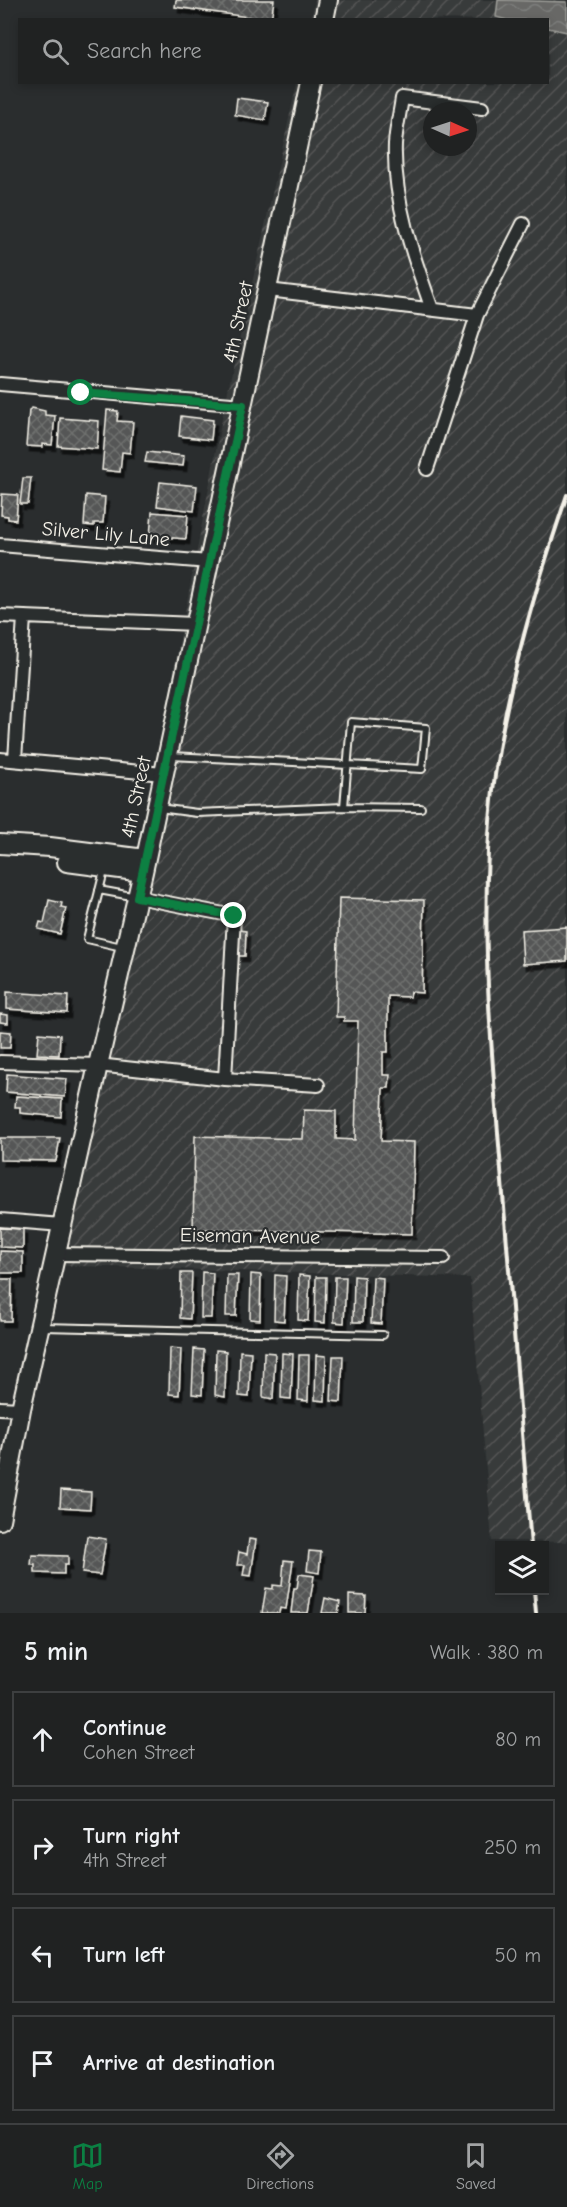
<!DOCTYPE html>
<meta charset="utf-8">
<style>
:root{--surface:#202222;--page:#2d2f2f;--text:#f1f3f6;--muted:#a2a4a5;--line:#3d3f40;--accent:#0b8043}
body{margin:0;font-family:"Comic Neue",sans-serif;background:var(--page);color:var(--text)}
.controls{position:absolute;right:18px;bottom:18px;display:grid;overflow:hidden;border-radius:0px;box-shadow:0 3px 9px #0003}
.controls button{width:54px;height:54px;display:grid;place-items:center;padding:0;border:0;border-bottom:2px solid var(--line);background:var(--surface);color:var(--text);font:30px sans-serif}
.compass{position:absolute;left:423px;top:102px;width:54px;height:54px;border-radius:50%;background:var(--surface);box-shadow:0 3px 9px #0003;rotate:93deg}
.stop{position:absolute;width:18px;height:18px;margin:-14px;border:4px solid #0b8043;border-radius:50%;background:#fff}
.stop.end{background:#0b8043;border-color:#fff;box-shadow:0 2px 6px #0008}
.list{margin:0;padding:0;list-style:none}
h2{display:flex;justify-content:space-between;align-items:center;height:78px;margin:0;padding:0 24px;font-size:26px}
h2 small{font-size:20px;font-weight:400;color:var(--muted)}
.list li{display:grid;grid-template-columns:39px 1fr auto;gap:18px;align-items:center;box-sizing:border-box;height:96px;margin:0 12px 12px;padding:0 12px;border:2px solid var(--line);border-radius:0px}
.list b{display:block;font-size:22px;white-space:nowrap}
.list p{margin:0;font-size:20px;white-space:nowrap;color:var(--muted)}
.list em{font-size:20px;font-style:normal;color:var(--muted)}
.icon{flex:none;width:33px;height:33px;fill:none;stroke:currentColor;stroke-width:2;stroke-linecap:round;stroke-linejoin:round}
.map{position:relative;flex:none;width:567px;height:1613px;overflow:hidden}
.search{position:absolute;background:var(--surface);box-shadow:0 3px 9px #0003;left:18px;right:18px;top:18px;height:66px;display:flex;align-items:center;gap:15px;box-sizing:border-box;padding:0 21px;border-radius:0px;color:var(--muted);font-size:22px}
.sheet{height:510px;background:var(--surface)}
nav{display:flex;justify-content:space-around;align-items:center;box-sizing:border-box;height:84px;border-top:2px solid var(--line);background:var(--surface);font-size:16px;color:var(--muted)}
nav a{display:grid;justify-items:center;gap:3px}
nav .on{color:var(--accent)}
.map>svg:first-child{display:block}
.industrial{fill:url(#industrial-furrows);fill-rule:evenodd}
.water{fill:url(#water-waves);stroke:#9f9f9a;stroke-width:1.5}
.building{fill:url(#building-cross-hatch);stroke:#f4f1e8;stroke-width:1.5;filter:url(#shadow)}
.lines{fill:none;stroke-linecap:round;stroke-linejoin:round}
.lane-casing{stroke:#f4f1e8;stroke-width:10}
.street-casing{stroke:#f4f1e8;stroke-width:16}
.secondary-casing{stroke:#f4f1e8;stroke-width:22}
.lane{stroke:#2a2d2e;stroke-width:6}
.street{stroke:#2a2d2e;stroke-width:12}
.secondary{stroke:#2a2d2e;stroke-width:18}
.rail{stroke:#f4f1e8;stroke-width:4}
.route{stroke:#0b8043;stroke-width:8}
.labels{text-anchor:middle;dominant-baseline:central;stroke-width:4.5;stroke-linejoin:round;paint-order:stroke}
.street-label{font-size:20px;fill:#f4f1e8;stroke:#2a2d2e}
</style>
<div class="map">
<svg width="567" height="1613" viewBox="0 0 567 1613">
<defs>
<pattern id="industrial-furrows" width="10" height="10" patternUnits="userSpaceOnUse" patternTransform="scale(1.5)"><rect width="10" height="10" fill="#373a3a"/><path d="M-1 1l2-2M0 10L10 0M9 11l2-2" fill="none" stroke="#555756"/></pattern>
<pattern id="water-waves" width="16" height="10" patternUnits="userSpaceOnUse" patternTransform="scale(1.5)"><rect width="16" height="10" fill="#676866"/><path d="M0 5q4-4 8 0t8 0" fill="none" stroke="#7d7e7c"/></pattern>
<pattern id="building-cross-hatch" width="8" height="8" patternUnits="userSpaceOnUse" patternTransform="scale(1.5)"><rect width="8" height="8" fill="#555756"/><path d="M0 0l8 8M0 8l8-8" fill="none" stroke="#6e706e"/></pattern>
<filter id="shadow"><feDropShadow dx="3.5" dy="5.5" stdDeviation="0" flood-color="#0009"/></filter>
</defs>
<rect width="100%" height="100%" fill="#2a2d2e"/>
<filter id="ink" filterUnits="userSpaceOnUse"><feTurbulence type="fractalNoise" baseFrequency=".0167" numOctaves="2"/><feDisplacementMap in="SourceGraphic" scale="12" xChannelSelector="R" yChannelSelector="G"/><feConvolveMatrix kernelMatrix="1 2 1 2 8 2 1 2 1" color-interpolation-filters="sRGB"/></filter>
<g filter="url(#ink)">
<path class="industrial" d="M315,0H567V1542L492,1541L470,1278L47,1265L133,885L224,408L297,83L548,82V20L311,19ZM432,111H468V147H432Z"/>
<path class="water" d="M498,0L567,2V32L548,28V20H507L496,17Z"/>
<path class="building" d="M176,0H274L271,20L175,7Z
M237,98L268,102L265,120L235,115Z
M32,408L45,411V415L55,416L52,445L42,444V447L26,446L29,410Z
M107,410L118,411L117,421L133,422L130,453L122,452L120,472L102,470Z
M181,416L213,420L211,440L179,436Z
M60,418L99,421L97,449L58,446Z
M147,452L184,456L183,466L145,462Z
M23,478H31L28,504H20Z
M160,482L197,486L194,511L157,506Z
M2,494L18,495L16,520L8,519V516L1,515Z
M86,495L105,497L103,523H94V526L84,525Z
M152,512L188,515L186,539L150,536Z
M339,898L424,900L422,993L411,992L410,997L388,996V1052H383V1075H390L389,1088H383L381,1141L414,1142L412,1234L193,1229L195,1136L303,1139L304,1110L336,1111V1139L355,1140L358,1021H344V1017H336Z
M49,900L62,903L61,907L66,908L60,934L38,929L40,922L44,923Z
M567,927V961L523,964L521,930Z
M239,930L246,931L245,956H238Z
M7,992L68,996L67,1013L7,1009Z
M0,1014L8,1015V1023L0,1022Z
M0,1031L11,1032L10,1048H0Z
M39,1033L60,1035L59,1055L37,1054Z
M7,1074L67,1079L65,1097L6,1092Z
M16,1096L62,1099L61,1117L20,1113V1107H15Z
M0,1138H60L56,1161L0,1160Z
M0,1228L23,1229V1248L0,1247Z
M0,1251L23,1252V1273H0Z
M202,1272L213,1273L211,1318H201Z
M181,1273H192L190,1319L180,1318Z
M251,1274L261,1275L260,1320L250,1319Z
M227,1275H238L236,1316H226Z
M275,1275L286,1276L284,1321L274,1320Z
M299,1275L310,1276L308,1321L298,1320Z
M354,1276L364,1277L363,1322H353Z
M316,1277H326L325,1323L315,1322Z
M335,1277H346L344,1323L334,1322Z
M373,1277L383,1278L381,1324L371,1323Z
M0,1279H12L11,1321H0Z
M170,1348L181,1349L179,1395L169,1394Z
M194,1349L204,1350L202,1395L192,1394Z
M216,1350L226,1351L225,1397L215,1395Z
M240,1351L251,1352L249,1397L239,1396Z
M264,1352L275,1353L273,1399L263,1397Z
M282,1353L293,1354L291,1399L281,1398Z
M299,1355H309L308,1401L298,1400Z
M316,1355L326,1356L325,1401L315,1400Z
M333,1356H343L341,1402L331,1401Z
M61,1490L91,1492L90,1509L60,1507Z
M87,1536L106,1539L100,1575L82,1573Z
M249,1539L256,1540L251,1576L243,1575L245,1565H237L239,1552L247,1554Z
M309,1551L321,1552L319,1573L307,1571Z
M32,1555L68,1556V1565H64V1574L35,1573V1565H31Z
M284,1560L293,1561L286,1609L280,1608L279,1613H262L266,1588L273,1589V1585L282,1586Z
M299,1574L314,1576L308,1613H291L294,1588H297Z
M349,1595L366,1596L365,1613H349Z
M325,1598L340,1602L338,1613H322Z"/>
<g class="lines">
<defs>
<path id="lane" d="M171,756C255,760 338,764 422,769L426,728L351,722L344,807L421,808
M159,808L197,813L344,807
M104,871L87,939L122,947
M99,890L137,897
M43,1327L383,1335"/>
<path id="street" d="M268,290L477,315
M432,309C413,256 393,200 395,144C396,128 400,113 402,98L482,108
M0,384L243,405
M427,469L477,315L523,224
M0,545L209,562
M0,616L195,624
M0,759L163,774
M15,760L24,617
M137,897L234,916L225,1079
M0,1062L98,1065L225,1079L318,1085
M0,1220L62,1225
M56,1254L443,1258
M0,1408L21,1409"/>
<path id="secondary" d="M324,20L328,0
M0,844L50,847L145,859
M67,862L143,872
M0,1520L21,1409L98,1065L143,872L311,82"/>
</defs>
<use href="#lane" class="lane-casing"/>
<use href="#street" class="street-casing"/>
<use href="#secondary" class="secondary-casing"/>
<use href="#lane" class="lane"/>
<use href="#street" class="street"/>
<use href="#secondary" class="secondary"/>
<path class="rail" d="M531,1546C521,1416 510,1287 500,1157C490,1035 479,912 493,790C506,688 534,592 567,495
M534,1590L536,1613"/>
</g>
</g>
<g class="lines" filter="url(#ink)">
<path class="route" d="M81,393L243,405L137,897L234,916"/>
</g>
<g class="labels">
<g class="street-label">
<text transform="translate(238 322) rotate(-78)">4th Street</text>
<text transform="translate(106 534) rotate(5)">Silver Lily Lane</text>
<text transform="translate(136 797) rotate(-78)">4th Street</text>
<text transform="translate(250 1236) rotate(1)">Eiseman Avenue</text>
</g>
</g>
</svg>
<div class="controls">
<button><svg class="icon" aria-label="layers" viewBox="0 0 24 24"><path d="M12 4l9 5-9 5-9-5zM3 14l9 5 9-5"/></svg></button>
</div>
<svg class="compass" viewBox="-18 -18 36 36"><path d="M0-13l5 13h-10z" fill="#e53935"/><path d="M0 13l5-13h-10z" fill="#a2a4a5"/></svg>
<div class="stop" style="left:81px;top:393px"></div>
<div class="stop end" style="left:234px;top:916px"></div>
<div class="search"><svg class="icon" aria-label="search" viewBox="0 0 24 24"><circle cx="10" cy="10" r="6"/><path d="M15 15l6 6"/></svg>Search here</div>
</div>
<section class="sheet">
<h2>5 min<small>Walk · 380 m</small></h2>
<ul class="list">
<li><svg class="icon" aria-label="ahead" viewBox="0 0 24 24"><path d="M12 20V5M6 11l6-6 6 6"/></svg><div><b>Continue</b><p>Cohen Street</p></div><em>80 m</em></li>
<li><svg class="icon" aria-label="right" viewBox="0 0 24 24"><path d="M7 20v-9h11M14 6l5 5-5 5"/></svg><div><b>Turn right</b><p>4th Street</p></div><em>250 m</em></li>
<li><svg class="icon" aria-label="left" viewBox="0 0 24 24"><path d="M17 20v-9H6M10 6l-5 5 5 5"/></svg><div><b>Turn left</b></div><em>50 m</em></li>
<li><svg class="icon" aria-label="arrive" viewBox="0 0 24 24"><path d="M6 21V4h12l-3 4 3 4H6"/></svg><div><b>Arrive at destination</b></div></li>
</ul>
</section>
<nav>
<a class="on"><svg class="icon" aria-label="map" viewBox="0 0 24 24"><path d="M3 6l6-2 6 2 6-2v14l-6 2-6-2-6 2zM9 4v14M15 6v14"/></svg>Map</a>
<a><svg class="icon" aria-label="directions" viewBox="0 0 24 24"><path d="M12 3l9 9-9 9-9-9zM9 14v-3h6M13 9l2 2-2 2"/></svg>Directions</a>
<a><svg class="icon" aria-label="saved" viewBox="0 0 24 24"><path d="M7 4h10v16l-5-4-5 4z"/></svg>Saved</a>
</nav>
